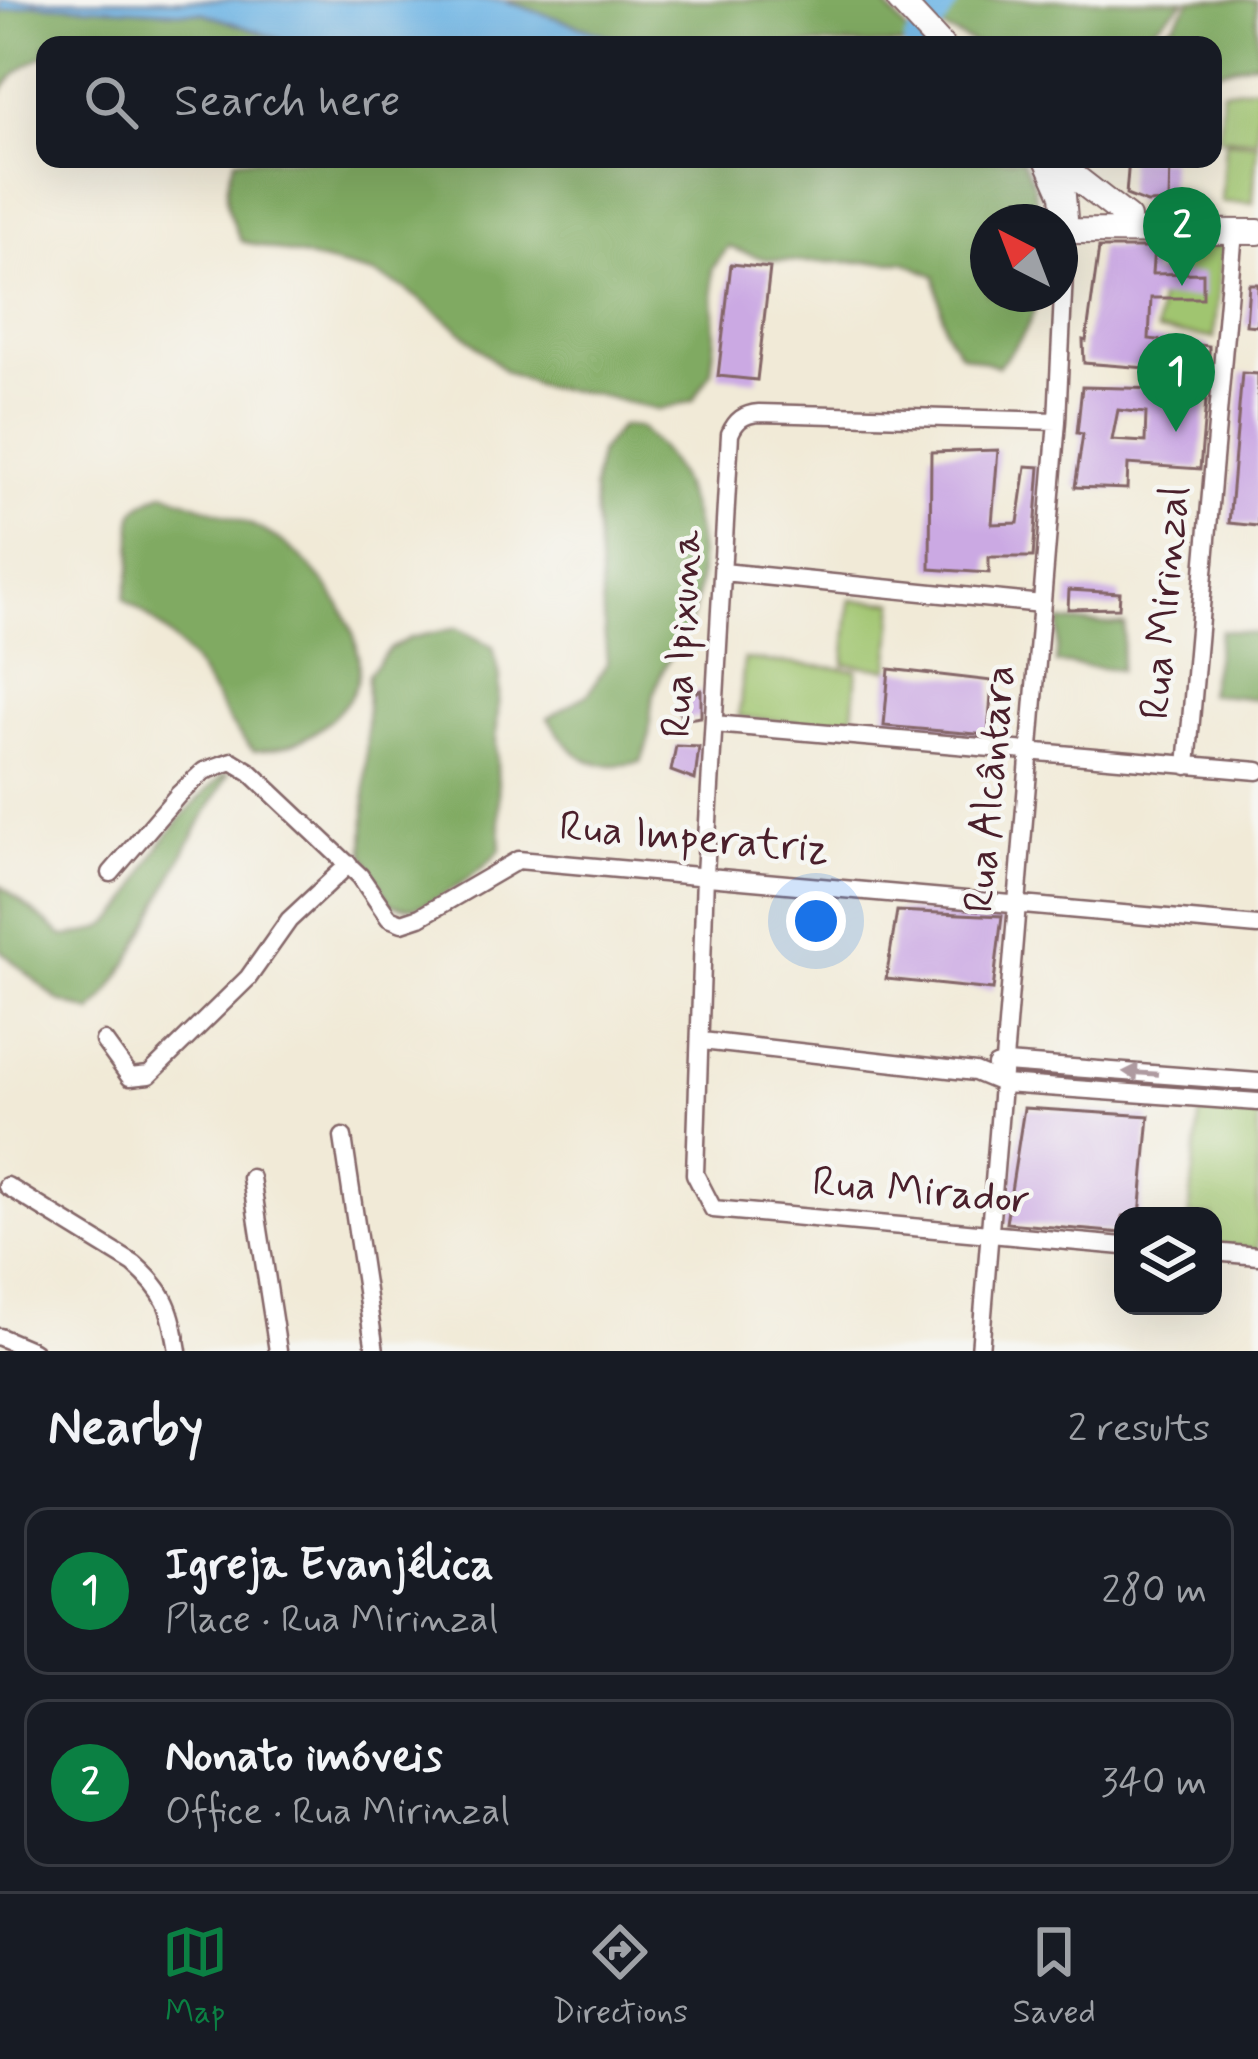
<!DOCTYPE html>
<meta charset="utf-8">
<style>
:root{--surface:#171b24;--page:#242831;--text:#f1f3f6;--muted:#9ea1a6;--line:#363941;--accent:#0b8043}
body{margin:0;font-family:Mynerve,sans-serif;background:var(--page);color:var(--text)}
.controls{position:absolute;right:36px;bottom:36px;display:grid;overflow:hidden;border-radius:24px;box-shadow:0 12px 48px #0002}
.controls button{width:108px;height:108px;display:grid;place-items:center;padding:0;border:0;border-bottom:3px solid var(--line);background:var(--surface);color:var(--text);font:60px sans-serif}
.compass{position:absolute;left:970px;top:204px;width:108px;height:108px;border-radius:50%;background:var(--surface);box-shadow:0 12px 48px #0002;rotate:318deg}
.you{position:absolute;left:816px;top:921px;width:42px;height:42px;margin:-30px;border:9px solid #fff;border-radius:50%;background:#1a73e8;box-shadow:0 0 0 18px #1a73e833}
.badge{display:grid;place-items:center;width:78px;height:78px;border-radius:50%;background:var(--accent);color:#fff;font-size:39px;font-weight:700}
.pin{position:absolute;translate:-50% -99px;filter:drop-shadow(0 3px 6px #0008)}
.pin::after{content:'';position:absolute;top:63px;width:42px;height:36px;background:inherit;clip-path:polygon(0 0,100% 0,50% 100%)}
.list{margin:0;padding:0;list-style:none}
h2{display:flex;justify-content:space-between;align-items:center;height:156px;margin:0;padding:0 48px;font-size:51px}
h2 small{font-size:39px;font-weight:400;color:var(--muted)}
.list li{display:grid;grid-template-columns:78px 1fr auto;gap:36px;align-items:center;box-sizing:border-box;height:168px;margin:0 24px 24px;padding:0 24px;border:3px solid var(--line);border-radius:24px}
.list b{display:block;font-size:45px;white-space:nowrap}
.list p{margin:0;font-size:39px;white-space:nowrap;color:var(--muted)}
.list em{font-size:39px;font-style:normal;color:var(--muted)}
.icon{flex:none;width:66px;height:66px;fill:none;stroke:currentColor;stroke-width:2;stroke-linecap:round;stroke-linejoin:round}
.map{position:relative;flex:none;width:1258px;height:1351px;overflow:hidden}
.search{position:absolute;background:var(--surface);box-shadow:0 12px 48px #0002;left:36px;right:36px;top:36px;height:132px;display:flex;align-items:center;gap:30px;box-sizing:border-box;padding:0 42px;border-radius:24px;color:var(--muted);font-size:45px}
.sheet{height:540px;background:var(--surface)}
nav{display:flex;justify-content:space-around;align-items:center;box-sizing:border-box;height:168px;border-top:3px solid var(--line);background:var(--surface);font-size:33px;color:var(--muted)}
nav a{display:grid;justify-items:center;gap:6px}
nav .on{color:var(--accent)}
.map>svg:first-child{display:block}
.green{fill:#a0c56f;stroke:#75724d;stroke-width:3}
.forest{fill:#80aa62;stroke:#656446;stroke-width:3}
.water{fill:#6eb5e5;stroke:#5c6a88;stroke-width:3}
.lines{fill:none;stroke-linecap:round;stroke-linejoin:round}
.river{stroke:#6eb5e5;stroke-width:27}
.building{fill:#cba9e3;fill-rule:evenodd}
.minor-casing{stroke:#846667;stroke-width:21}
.secondary-casing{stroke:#846667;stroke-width:28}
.path{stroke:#846667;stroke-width:3;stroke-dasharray:3 9;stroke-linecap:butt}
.minor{stroke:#fff;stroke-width:16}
.secondary{stroke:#fff;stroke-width:24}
.oneway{fill:#ae9aa0}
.labels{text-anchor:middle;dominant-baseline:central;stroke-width:9;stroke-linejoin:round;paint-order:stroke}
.street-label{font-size:42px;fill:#4a1f2b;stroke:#f6f6f2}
</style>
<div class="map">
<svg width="1258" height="1351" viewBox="0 0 1258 1351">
<rect width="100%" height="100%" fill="#f6f6f2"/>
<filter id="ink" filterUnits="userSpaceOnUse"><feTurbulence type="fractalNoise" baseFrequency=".00833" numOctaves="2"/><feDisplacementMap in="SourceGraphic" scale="24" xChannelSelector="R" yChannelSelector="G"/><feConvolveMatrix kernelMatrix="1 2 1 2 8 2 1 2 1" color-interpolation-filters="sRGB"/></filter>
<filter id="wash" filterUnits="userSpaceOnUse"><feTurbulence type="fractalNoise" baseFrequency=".004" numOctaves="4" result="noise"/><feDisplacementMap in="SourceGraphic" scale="48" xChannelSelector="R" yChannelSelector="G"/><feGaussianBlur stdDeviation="2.7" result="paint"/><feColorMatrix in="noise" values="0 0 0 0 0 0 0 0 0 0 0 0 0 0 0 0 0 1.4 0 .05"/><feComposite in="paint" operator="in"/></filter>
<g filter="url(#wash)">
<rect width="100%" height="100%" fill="#f1ead7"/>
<path class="green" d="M1258,86L1257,139L1219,138L1222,91Z
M1225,141L1257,143L1253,203L1221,202Z
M1222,245L1214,338L1157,331L1162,251Z
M850,600L895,602L889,669L844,664Z
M744,659L857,670L852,728L739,717Z
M1200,1110L1258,1115V1250L1213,1245V1216H1189Z"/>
<path class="forest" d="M503,0H881L915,41L906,45H635Z
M912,0H1186L1133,45H977L931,23Z
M1191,0H1256L1258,61L1213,72V45H1141L1174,23Z
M34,4L204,13L296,45H45V55C26,64 7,77 0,97V12Z
M235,159H735L816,167L830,159H1021L1032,180L1040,222H988V294H1038C1033,325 1019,343 998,366L960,354L945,330L935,276L904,262H801L765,259L728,247L712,269L715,338L711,372L693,401L658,410L591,393L542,387L506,372L456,327L404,288L373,274L241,241C225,209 222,194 235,159Z
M621,426C627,427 634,425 640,428C645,431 648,437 653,441C693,482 708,551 695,606C686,640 659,665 653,699C647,727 654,731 641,762C591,771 575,760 548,718L589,693L607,663L593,489L599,453Z
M165,492C201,508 243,517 276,538C317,564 365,624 358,676C356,693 341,710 329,721C305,742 285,749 254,751C223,721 218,697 194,664C174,637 152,617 124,599C127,587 131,573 132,561C135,519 119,511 165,492Z
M1060,621L1125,625L1120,670L1056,663Z
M457,628L493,647L500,677L496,743L501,849C489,866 432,907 410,908C404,908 397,905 391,904L364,854L368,674L390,649L410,638Z
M1221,630L1258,634V699L1208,694Z
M224,774H228C218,795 206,812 195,832C161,892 139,960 92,1012L59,1001L0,950V885L63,936C128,933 126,900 155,853C173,824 199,798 224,774Z"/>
<path class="water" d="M0,0H502L635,45H296L204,13L34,4L0,12Z"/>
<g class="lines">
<path class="river" d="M917,43L946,0"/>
</g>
<g id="blocks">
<path class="building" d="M1129,159H1170L1169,202L1147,203L1126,195Z
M1099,248H1154L1152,274L1203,273V298H1151L1149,339L1209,346V373L1084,363L1083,340L1086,341Z
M731,264L770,268L757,380L718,376Z
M1249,284H1258V326L1246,325Z
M1242,373L1258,374V526L1229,523Z
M1082,387L1207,390L1200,469L1128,464L1127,489L1075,487L1083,434L1077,433ZM1118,410L1146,413L1145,442L1112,440Z
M998,450L992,524L1018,523L1026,466L1040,467L1033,557H989V573L930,569L931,452Z
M1069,590L1120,593L1119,608L1068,609Z
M889,669L992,681L988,735L884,726Z
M701,690V717L681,720L678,700Z
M676,746L699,747L695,780L671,771Z
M897,911L1002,916L993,990L886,979Z
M1024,1108L1149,1116L1140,1216H1123V1233L1006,1223Z"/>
</g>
</g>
<g filter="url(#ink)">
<use href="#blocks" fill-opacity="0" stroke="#846667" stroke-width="3"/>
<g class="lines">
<defs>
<path id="minor" d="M1057,421L759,413C744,414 736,420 730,434L705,875L695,1174L713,1209L1123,1246
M723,572L1042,604
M714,724L1258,771
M1187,766L1234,232
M111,873L178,795L204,771L232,761L250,772L360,876L389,918L402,923L420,917L518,860L1258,926
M104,1041L130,1077L149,1075L248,978L289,920L349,864
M702,1041L975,1072L1004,1084L1258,1102
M996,1066L1006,1063L1258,1082
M343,1137L375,1351
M251,1178L278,1351
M7,1186L134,1264C167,1293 171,1309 178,1351
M1213,1252L1258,1256
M0,1337L33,1351
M980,1351L1057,421L1066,231"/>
<path id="secondary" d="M899,0L941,45
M1047,159L1063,195L1066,231L1258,232
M1052,159L1128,218"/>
</defs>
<use href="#minor" class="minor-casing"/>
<use href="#secondary" class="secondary-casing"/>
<path class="path" d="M1186,272L1190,250"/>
<use href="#minor" class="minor"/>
<use href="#secondary" class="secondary"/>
</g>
<defs><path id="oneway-solid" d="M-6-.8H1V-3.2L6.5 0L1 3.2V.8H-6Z" transform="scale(3)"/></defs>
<use class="oneway" href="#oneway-solid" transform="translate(1141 1073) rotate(-176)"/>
</g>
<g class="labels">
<g class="street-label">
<text transform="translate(1166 603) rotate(-85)">Rua Mirinzal</text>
<text transform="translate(683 634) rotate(-87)">Rua Ipixuna</text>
<text transform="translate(991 789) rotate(-85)">Rua Alcântara</text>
<text transform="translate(694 839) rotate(5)">Rua Imperatriz</text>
<text transform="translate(921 1192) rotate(5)">Rua Mirador</text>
</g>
</g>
</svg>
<div class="controls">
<button><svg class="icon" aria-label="layers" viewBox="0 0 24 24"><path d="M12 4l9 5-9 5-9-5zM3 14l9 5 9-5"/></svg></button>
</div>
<svg class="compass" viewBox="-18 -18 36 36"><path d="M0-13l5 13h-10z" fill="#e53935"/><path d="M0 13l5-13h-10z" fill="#9ea1a6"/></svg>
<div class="you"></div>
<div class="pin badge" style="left:1176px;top:432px">1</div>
<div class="pin badge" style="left:1182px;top:286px">2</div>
<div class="search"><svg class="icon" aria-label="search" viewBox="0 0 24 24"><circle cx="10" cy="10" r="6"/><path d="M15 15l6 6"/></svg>Search here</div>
</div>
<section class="sheet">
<h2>Nearby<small>2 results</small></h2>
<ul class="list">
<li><span class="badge">1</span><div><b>Igreja Evanjélica</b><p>Place · Rua Mirinzal</p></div><em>280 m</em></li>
<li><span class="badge">2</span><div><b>Nonato imóveis</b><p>Office · Rua Mirinzal</p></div><em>340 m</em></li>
</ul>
</section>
<nav>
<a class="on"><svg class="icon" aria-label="map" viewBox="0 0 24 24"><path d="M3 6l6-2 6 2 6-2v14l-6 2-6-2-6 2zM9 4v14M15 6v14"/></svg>Map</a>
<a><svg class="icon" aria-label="directions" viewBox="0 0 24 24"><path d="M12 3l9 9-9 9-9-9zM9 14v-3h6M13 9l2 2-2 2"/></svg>Directions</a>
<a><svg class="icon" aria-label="saved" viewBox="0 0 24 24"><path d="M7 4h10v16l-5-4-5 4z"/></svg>Saved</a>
</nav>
